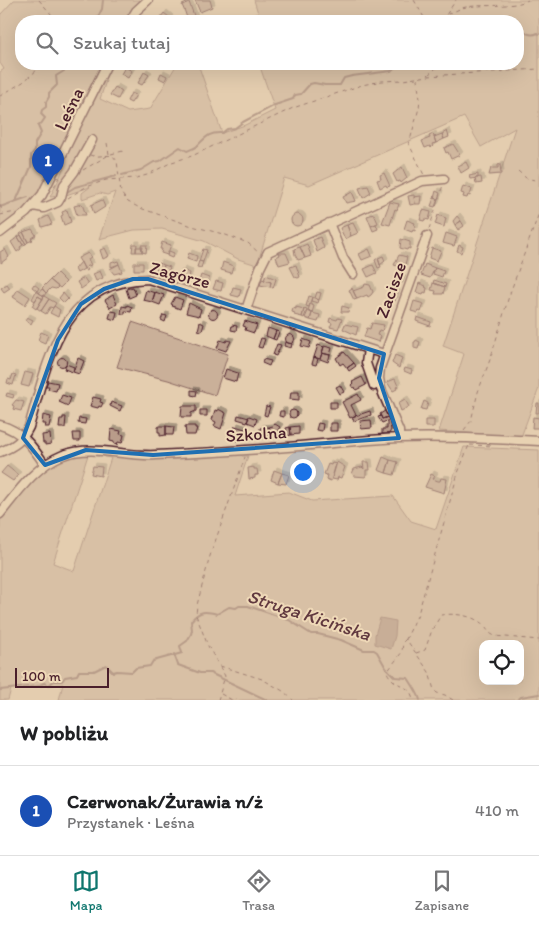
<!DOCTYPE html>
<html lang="pl">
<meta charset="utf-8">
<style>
:root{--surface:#fff;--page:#f2f2f2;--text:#202124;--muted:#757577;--line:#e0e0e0;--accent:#0f766e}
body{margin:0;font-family:Itim,sans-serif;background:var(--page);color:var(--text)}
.controls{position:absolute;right:15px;bottom:15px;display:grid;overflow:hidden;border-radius:10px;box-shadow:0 5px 20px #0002}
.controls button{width:45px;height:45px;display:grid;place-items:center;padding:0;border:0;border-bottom:1px solid var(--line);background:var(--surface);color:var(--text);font:25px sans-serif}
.scale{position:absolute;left:15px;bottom:12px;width:94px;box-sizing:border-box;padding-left:5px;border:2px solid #4a1f2b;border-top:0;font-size:14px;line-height:18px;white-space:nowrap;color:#4a1f2b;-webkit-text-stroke:4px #eed8b7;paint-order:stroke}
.you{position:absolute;left:302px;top:471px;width:18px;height:18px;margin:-12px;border:4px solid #fff;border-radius:50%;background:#1a73e8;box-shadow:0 0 0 8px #1a73e833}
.badge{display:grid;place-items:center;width:32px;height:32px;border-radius:50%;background:var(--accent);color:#fff;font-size:16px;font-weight:700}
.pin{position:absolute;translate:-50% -41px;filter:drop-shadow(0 1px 2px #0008)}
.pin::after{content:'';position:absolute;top:26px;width:18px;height:15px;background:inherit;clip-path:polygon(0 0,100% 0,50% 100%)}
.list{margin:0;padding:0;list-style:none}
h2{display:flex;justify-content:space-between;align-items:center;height:65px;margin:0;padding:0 20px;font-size:21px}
h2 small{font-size:16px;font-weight:400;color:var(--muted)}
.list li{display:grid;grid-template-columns:32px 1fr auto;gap:15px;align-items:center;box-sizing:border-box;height:90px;padding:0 20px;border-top:1px solid var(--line)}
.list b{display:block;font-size:19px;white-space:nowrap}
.list p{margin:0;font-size:16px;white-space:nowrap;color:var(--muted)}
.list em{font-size:16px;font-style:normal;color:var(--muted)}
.icon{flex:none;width:28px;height:28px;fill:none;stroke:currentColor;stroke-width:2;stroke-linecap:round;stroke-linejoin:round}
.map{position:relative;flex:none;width:539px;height:700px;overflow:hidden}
.search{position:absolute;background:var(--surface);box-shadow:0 5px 20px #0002;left:15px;right:15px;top:15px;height:55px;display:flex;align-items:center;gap:12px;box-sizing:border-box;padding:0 18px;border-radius:20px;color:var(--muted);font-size:19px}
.sheet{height:155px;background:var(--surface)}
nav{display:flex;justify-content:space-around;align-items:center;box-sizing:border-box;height:70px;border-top:1px solid var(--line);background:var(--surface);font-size:14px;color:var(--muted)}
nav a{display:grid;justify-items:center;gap:2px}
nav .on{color:var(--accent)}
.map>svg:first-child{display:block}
.green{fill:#cab099;stroke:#8a6862;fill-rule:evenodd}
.water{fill:#a7887a;stroke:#825e5a}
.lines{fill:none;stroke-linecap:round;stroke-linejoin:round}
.stream{stroke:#825e5a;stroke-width:2}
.building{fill:#b99c8a;stroke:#4a1f2b;filter:url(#shadow)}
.minor-casing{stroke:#4a1f2b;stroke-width:11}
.path{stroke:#4a1f2b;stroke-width:1;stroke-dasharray:4 4;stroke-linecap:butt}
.minor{stroke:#eed8b7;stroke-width:8}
.marked{fill:none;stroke:#1f6fb2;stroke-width:4;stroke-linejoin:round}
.labels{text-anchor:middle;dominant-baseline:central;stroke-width:4;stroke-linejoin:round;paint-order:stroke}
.street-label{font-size:18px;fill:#4a1f2b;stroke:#eed8b7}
.water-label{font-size:19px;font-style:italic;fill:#61393f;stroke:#eed8b7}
</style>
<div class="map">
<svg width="539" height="700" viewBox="0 0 539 700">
<defs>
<filter id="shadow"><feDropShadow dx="3" dy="-3" stdDeviation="0" flood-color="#0004"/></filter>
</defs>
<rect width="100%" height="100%" fill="#e4cdaf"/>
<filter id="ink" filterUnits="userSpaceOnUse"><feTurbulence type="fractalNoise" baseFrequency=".02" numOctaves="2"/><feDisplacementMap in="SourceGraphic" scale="10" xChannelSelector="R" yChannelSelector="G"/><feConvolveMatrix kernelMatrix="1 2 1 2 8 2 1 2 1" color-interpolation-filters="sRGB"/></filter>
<g filter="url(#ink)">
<path class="green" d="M14,0H141L124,21H21V64H102L78,110L65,142L38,193L26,207L0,228V72L4,69L0,63V15Z
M254,0H539V388L521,437L439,431L464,354L443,346L515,128L481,147L464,117L309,185L284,178L257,265L238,259L204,241L162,229L134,230L99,239L115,192L107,195L100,193L82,199V193L90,187L66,195V189L59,196L50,197L59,179L65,164L63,163L102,80L106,81L100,99L128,112L150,109L177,64H198L222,133L245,125L275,110L259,64H518V21H244L243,19L258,13Z
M132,322L228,354L215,395L168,380L117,367Z
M464,447L539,450V700H59L63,684L11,689L8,700H0V521C28,487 49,449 99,454V456L88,455L53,563L74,571L111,458L104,457V454L140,459L240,454L242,456H248L235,496L289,492L312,501L393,496L411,521L436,529ZM483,644H520V681H483Z"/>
<path class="water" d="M380,618L396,621L395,636L391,649L375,644V635Z"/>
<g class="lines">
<path class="stream" d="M96,21L102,9L103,0
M518,38L519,34L523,32C529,34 532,36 538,33L539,34
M449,64L455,66L471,64
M474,64H487
M122,175L141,170L154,162L160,161L180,147L187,151C191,149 196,148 198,145C206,137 210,132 222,133L227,129L235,128L243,122L275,105L293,99L295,95L301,94L310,84L314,83L325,85H340L344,78L352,76L391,71L396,66L429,64
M67,192L75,187L116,176
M16,201L31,167V155L35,150V143L41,133L38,126L41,124L45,118L41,114L42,110L46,107V102L49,97V93L57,85L56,76L64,71L67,64
M0,207L28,197
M174,654L178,665L200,673H210L267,700
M0,690L38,686L44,683L49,685L54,681H62L65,677L77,675L79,671H94L106,665L113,672L117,671L132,672L136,668L150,666L153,661L182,653L180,646L187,641L191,634L192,630L191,621C199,610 206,611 217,614L229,607L236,608L239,606H248L289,620L311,634H318L341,640L364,650H374L377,652L386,668L395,677L408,678C412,684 419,695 420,700
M517,700L521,697L539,694"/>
</g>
<path class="building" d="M195,0H210L212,7L200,12Z
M189,2L196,21H188L185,12L182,5Z
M164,13L170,18L168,21H158Z
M125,67L132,71L128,78L121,74Z
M144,72L149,75L142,85L138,83Z
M161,73L167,76L165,81L159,78Z
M115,87L122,91L118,99L110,95Z
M131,93L136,95L131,103L127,101Z
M447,131L449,137L444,139L442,134Z
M433,134L436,143L432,144L433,146L431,148L430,146L425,148L422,141L430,138L429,136Z
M442,134L444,139L436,143L434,137Z
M453,144L460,155L451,159L448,152L446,153L444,148Z
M466,162L469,168L461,173L458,166Z
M500,164L501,174L489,175L491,168H498V165Z
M402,167L407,178L401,183L400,181L397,182L393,174Z
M384,173L390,186L387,187L386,185L380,188L377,180L381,179L380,175Z
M478,174V178L470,179L469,176Z
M481,177L482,183L476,184L475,178Z
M368,186L371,193L363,198L359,188Z
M463,186L472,189L470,196L468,195L467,198L463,197L464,194L461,193Z
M436,191L440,193L438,199L434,198Z
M352,192L356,201L346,203L343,197Z
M414,195L415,204L410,205L408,196Z
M421,196L420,204H415L414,197Z
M434,198L438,199L435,207L431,206Z
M102,200L105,207L94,214L91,205Z
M390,202L399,204L397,210L395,209L390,225L382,223Z
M82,204L86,215H77L74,206Z
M67,210L71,222L64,225L61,216L63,215L62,212Z
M423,210L431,212L429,220L425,219L424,221L420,220Z
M291 220a6 6 0 1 1 12 0a6 6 0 1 1-12 0Z
M374,214L378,223L371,226L367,216Z
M438,215L446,218L444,227L435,224Z
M48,216L52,224L42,227L40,220Z
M457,216L461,221L455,225L453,221Z
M407,220L415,223L414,225L416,226L415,231L413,230L412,232L404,229Z
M461,221L464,226L458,230L455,225Z
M353,223L358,233L351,236L347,225Z
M376,224L378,229L373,231L371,226Z
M347,225L351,236L345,239L340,228Z
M32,229L36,235L31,238L33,240L28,242L23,232Z
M23,232L28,242L26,244L20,234Z
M446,233L457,237L454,246L443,243Z
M21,235L26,244L23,245L18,237Z
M18,237L23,245L20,247L21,249L17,252L11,242Z
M320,237L324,248L317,252L313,240Z
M401,239L410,242V249L408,248L407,250L400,248Z
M162,242L171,245L167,255L161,253L162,249H160Z
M133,244H137L136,252H132Z
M307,244L311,256L305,258L300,247Z
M141,245H147L146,253L142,252Z
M459,245L463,247L461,253L457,251Z
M136,247H143L142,252H136Z
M300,247L305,258L298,260L295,255L294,249Z
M105,248L109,256L103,259L100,250Z
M432,248L441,251L437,261L429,258Z
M5,249L9,257L1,263L0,252Z
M203,249L207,250L203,262L199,261Z
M369,249L372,256L362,260L359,254Z
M169,251L174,253L172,258L167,256Z
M88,253L91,257L88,259L91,265L86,267L88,270L86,271L78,258Z
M189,253L197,256L196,262L187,259Z
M279,253H286L290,262L279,265L276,257L280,255Z
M399,255L407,257L404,268L394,265Z
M383,256L385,261L380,265L378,258Z
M378,258L381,267L378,268L375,260Z
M114,261L115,262L118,261L119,264L111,267V262Z
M199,261L203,262L201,268L197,267Z
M81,262L84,269L77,273L75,269Z
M223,262L233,266L231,273L221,270Z
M134,263H143V270H134Z
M158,263L164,265L162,273L156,271Z
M119,264L122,272L114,274L110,269Z
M425,264L435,268L430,278L421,275Z
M164,265L170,267L167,275L162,273Z
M296,265L300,277L298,278L295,277L290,267Z
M373,265L377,273L368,277L364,269Z
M435,268L444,271L442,277L433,274Z
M182,270L190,273L188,281L179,278Z
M100,271L103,278L96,281L93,274Z
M57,273L66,282L60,288L50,280Z
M201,275L209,278L206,287L198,284Z
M266,275L276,279L273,288L270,287L271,282L264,280Z
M395,276L403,278L400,286L392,283Z
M84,278L88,284L81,289L77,282Z
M262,279L271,282L270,287L260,285Z
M50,280L58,287L56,289L51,288L46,293L42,288Z
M434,280L446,284L445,287L433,283Z
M216,281L223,283L221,291L213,289Z
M419,283L426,286L425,287L427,288L426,293L424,292L423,294L416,292Z
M433,283L445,287L443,294H435L436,291L431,290Z
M7,284L10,288L4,292L1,288Z
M34,284L39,288L37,291L32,287Z
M365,284L370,285L373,292L371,295L368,297L367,295L357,299L353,291L364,287Z
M133,287L136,295L129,298L126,289Z
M233,287L241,289L239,297L231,295Z
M352,288L357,299L354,300L349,290Z
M18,289L30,297L25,305L13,297Z
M42,289L46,293L44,296L39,293Z
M146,290L155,293L152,302L143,300Z
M36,291L44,296L43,299L38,296L35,301L32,299Z
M390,291L397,293L395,301L387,298V292L389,293Z
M155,292L164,295L160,305L152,302Z
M317,292L321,293L319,300L315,298Z
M63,293L68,299L64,303L59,298Z
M113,295L117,304L110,308L105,300Z
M38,296L43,299L36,309L32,306Z
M44,296L49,299L41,311L37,308Z
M309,296L312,297L309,307L306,306Z
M175,297L183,300L180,309L172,306L173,305L171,304Z
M312,297L319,300L318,303L311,301Z
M49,299L56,303L53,308L50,307L46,314L41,311Z
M414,301L424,304L421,312L419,311L418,313L411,311Z
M189,303L201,309L199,316L186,313Z
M310,304L314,306L312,313L308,311Z
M127,305L132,307L131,312L125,311V314H121L122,306L127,307Z
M54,306L60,310L58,317L50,313Z
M342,306L349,308L348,312H341Z
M296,307L304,309L302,317L294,315L295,313L292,312L293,308L296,309Z
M304,309L307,310L304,318L302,317Z
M208.5 314a4.5 4.5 0 1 1 9 0a4.5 4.5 0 1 1-9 0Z
M111,311L117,312L115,320L109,318Z
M308,311L312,313L310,320L305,318Z
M312,313L320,315L318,322L310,320Z
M163,315L167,316L165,322L161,320Z
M27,317L33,320L31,324L25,320Z
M417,317L431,322L430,326L416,321Z
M330,318L337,320L338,318L342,319L338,329L330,327L332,323L329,322Z
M245,321L257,325L254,333L245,330L246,327L243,326Z
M200,322L204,324L202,331L198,330Z
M372,323L384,325L382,331L379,330L377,335L381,336L379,342L364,337L367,328L370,329Z
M345,324L358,327L356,335L343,329Z
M232,325L237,326L236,331L231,330Z
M268,328L276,331L273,339L266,336Z
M276,331L279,332L276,340L273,339Z
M41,332L48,335L45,343L38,340Z
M285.5 339a4.5 4.5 0 1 1 9 0a4.5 4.5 0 1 1-9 0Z
M261,338L265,339L262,348L258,347Z
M303,339L311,342L309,348L301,346Z
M220,340L226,342L227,340L231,341L226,351L217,348Z
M416,340L420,342L418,349L414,348V342H415Z
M285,342L292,344L291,348L284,346Z
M277,344L281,345L276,356L273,355Z
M318,345L324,347L320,359L314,357Z
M324,346L332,348L330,355L322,353Z
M344,352L354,363L347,368L343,363L340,365L336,358Z
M322,353L330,355L328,362L320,359Z
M395,355L402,358L399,368L392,363Z
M314,357L318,359L316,365L312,364Z
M57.5 362a4.5 4.5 0 1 1 9 0a4.5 4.5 0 1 1-9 0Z
M78,358L84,361L79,374L73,372Z
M263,359L271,361L269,366L262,363Z
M354,363L356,366L349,371L347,368Z
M66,364L74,367L73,372L64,369Z
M405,368L412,370L411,374L404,371Z
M226,369L238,373L236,382L223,378Z
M25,372L33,374L29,387L21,385Z
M13,374L16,375L13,385L7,383L8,379L11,380Z
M362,377L366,385L356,390L355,387L353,388L351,385L353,383L352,382Z
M395,379L398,386L396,387L397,389L393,391L387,382Z
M48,381L58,383L56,391L48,389L49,386H46Z
M340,385L344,392L340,394L336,387Z
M191,390L197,391L196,396L191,395Z
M291,392H299V400L290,399Z
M7,393L14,395L13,398L6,396Z
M358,394L361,400L351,405L356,415L350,418L342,402Z
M62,395L71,398L68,406L59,402Z
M93,397L101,399L100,402L103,403L101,407L99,406L98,408L90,406Z
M405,399L409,407L401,411L398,403Z
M16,400L24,402L21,411L13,409L14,406L12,405Z
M424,401L428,403L426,410L421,409Z
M111,402L122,406L120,411L110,406Z
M330,402H337V408H330Z
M537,403H539V413H536Z
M182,406H196V411L191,413V417H181Z
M266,406L270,407L267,416L264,415Z
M218,409L226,413L221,429L214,426L216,422L212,420L215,410L218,411Z
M200,410H207V416H200Z
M289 414a4 4 0 1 1 8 0a4 4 0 1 1-8 0Z
M280,411H284V417L279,416Z
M370,411L371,415L354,421L352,417Z
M385,411L388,417L382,419L380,414Z
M43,415L51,417L49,427H45L46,424H42Z
M238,415L249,418L247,422L237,419Z
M249,416L257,419L255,425L247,422Z
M381,416L382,419L388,417L389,420L382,423L378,417Z
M63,417H66L65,428H59L60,419H63Z
M533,417L539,418V428H532Z
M79,418L86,419L85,424L78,423Z
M371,420L372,428L361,429L360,421Z
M389,420L391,430L389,434H382V429H387V421Z
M425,420H434V427H425Z
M318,423L323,424L322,431L316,430Z
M330,423H337V431H330Z
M275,424L280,427L278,430L279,437L270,438L269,427L273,426Z
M160,426H166V435L160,436V432H158V427Z
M166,426L174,427L173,435H166Z
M185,426H195V428H197L195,435H186Z
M235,426L245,429L242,439L239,438L238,441L235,440V437L232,436Z
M299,426V434L291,435L290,427Z
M269,427L270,436L261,439L260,428Z
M290,427L291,435L287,436L286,428Z
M111,429L121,431L120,434L124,435L122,443L118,442L117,445L114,444V442L110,441Z
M73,433H80V441H74Z
M50,434L51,444L45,445V443H43L42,435Z
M383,457L390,460L386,473L378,470Z
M390,460L398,462L394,475L386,473Z
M337,462L345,467L341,478L338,477L337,480L332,479Z
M363,462H369L370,470H366V477L354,476L352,474L354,469L362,467L364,469Z
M332,463L336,464L331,481L326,479L327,475L324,474L328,464L331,465Z
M7,466L18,475L13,481L1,473Z
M93,466L102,467L101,476L91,474Z
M254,467V469H257L258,475H255V478L249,479L248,468Z
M274,470L282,473L278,483L271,480Z
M282,473L289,475L286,484L278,483Z
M431,474L435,476L433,479L438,481H440L441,478L447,479L444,493L425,487Z"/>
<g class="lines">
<defs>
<path id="minor" d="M130,21L136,11L148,0
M33,206L44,208L58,202L61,197L64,185L74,172L92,140
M329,223L343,258L353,274
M0,233L26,213L42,195L107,64
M246,310L260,268L268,252L422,181L444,179
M368,349L366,363L374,386
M0,425C22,431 33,447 45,465
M399,438V431L381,389L379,378L380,368L427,236
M0,452C15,446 22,441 29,427C48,360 62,281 148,279L384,354
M0,514C17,493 35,466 63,455C93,444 125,457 156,455C204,453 252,450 300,446C333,443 366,440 399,438C445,436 493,439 539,441"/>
</defs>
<use href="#minor" class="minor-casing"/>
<path class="path" d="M39,0L57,21
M414,0L426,21
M448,14C454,12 460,8 466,7C485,4 513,8 528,0
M442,21L456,0
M93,64L97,67
M428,75L435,69V64
M417,79L420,99L419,108L409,144L424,175
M0,96L23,82L44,64
M107,143L109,154
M111,154L123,151L122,148
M90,155C97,158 106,154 113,156L117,161L121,193L128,202L140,208L192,226L223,234L248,243L259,253
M83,170L107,156
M518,171L526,178L539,181
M54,187L59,177
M68,198L84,188L106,180L136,178L147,175L172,162L192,156L293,108L362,85L382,81L403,80L428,76L539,69
M0,205L3,213
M0,215L16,212
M429,229L443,185
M464,430L471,421L478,392L491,357L509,296L539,213
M470,445L493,446
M406,639L403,642L402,652L387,672C394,688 411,683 413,700
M416,653L425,650L432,630L441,615C453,613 470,615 480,622C487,627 487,633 495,636L539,640
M220,666L262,679L283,691L293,700
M221,694L232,700
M218,700L225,676L208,646L196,615L197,605L210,556L245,457
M453,700L445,695L437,693L434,690L429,672L406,639L418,614L458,473L469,445"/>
<use href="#minor" class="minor"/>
</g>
</g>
<path d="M0 0H539V700H0ZM133,279H148L384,354L379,378L399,438L153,455L86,450L45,465L23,438L58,340L81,304L104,289Z" fill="#e4cdaf" fill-opacity=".55" fill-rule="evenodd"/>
<path class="marked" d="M133,279H148L384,354L379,378L399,438L153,455L86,450L45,465L23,438L58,340L81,304L104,289Z"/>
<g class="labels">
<g class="street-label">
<text transform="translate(69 109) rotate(-64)">Leśna</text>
<text transform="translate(180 275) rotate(15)">Zagórze</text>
<text transform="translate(391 290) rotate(-70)">Zacisze</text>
<text transform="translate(256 434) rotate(-4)">Szkolna</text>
</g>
<g class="water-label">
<text transform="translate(309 615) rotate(18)">Struga Kicińska</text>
</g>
</g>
</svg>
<div class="controls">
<button><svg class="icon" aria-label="locate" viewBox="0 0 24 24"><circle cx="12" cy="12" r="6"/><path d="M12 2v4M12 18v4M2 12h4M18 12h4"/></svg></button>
</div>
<div class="scale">100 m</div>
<div class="you"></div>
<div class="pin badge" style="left:48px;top:185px;background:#1a4fb4">1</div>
<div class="search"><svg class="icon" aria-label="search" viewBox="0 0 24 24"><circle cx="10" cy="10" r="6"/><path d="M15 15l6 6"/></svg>Szukaj tutaj</div>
</div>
<section class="sheet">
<h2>W pobliżu<small></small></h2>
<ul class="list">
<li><span class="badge" style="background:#1a4fb4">1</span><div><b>Czerwonak/Żurawia n/ż</b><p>Przystanek · Leśna</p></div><em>410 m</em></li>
</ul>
</section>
<nav>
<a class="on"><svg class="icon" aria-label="map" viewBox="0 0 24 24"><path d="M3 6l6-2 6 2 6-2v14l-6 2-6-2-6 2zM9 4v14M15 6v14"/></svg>Mapa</a>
<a><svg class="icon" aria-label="directions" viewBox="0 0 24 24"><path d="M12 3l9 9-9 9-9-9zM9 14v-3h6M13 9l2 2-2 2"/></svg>Trasa</a>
<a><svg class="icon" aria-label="saved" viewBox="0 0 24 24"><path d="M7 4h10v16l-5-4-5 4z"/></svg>Zapisane</a>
</nav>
